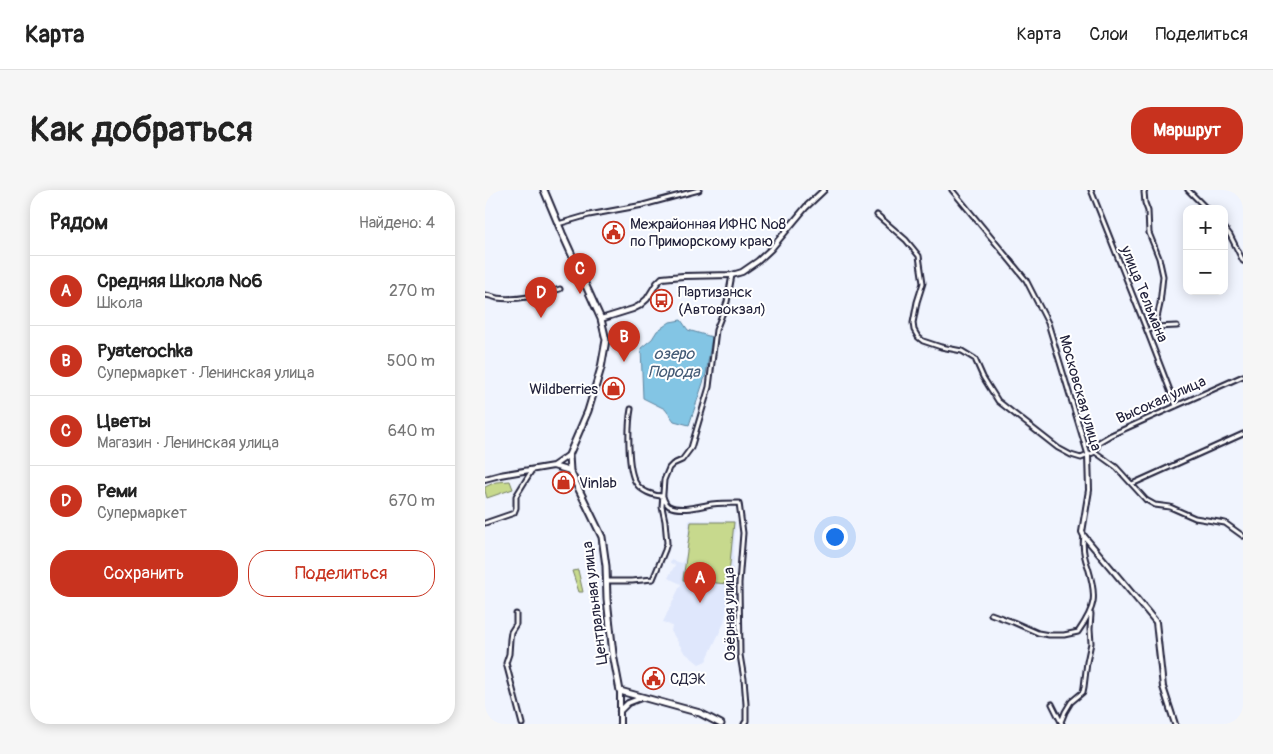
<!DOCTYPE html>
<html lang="ru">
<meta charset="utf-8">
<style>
:root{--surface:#fff;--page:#f6f6f6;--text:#222;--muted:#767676;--line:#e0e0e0;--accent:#c8321e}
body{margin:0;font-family:Pangolin,sans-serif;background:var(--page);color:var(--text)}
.controls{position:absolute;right:15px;top:15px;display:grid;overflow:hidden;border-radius:10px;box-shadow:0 2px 12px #0003}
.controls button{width:45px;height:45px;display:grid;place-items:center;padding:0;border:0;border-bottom:1px solid var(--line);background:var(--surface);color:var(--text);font:25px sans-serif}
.you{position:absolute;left:349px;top:346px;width:18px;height:18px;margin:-12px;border:4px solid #fff;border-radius:50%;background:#1a73e8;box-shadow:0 0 0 8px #1a73e833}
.badge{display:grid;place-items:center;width:32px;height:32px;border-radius:50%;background:var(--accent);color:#fff;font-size:16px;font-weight:700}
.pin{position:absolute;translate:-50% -41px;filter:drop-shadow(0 1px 2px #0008)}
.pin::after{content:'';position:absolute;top:26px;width:18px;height:15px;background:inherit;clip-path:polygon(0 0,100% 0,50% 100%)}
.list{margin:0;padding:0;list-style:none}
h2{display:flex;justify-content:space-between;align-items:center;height:65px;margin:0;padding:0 20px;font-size:21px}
h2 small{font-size:16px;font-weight:400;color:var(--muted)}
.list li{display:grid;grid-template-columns:32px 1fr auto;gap:15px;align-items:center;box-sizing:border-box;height:70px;padding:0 20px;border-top:1px solid var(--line)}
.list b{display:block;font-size:19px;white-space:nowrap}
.list p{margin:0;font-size:16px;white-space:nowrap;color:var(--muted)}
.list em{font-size:16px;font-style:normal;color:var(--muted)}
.actions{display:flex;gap:10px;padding:15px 20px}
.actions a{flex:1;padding:11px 0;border:1px solid var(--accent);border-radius:20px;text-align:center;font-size:18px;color:var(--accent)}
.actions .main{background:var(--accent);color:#fff}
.map{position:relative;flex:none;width:758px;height:534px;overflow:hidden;border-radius:20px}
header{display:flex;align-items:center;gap:30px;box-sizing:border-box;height:70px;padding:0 25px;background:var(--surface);border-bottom:1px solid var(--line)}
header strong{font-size:24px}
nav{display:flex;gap:28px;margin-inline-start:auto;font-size:18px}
.intro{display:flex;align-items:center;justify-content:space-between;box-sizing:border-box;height:120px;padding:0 30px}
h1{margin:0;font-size:35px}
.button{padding:12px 22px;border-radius:20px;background:var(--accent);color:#fff;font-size:18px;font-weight:700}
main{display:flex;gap:30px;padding:0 30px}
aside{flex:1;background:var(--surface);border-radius:20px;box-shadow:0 2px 12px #0003}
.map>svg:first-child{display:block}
.built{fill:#dfe7fc}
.green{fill:#c7d98d;stroke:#747e64}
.water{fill:#83c5e4;stroke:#5c84a0}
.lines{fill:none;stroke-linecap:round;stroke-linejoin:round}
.minor-casing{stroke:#22223b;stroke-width:7}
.tertiary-casing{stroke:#22223b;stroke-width:8}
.primary-casing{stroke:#22223b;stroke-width:9}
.minor{stroke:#fff;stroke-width:3}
.tertiary{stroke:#fff;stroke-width:4}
.primary{stroke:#fff;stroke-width:5}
.labels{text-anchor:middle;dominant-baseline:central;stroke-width:4;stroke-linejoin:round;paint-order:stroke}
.poi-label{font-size:15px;fill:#22223b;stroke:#fff;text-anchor:start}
.street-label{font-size:15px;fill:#22223b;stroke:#fff}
.water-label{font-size:16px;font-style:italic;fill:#445b76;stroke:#fff}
</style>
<header>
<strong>Карта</strong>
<nav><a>Карта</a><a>Слои</a><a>Поделиться</a></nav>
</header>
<div class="intro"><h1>Как добраться</h1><a class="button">Маршрут</a></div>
<main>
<aside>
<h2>Рядом<small>Найдено: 4</small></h2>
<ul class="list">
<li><span class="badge">A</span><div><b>Средняя Школа №6</b><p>Школа</p></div><em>270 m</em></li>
<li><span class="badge">B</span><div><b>Pyaterochka</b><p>Супермаркет · Ленинская улица</p></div><em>500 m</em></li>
<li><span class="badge">C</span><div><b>Цветы</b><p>Магазин · Ленинская улица</p></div><em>640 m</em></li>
<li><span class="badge">D</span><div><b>Реми</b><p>Супермаркет</p></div><em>670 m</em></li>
</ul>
<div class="actions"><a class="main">Сохранить</a><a>Поделиться</a></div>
</aside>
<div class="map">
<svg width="758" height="534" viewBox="0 0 758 534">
<rect width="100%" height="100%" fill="#f0f4fe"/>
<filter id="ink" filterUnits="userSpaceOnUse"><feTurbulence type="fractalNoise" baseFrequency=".02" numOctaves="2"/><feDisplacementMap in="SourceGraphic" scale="10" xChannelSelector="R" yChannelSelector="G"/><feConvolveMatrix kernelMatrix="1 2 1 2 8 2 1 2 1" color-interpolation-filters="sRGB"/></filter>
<g filter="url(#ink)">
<path class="built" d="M204,330L251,331L247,392L239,433L221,471L214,474L199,462L186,441L187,436L178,432L196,394L183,388L190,375L185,373L186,370L197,373L201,364Z"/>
<path class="green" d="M25,291L28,299L2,308L0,301V297L11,292Z
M206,332H249L243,394L198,390Z
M93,380L98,402H94L87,381Z"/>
<path class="water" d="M196,130L203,140L227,147L221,184L204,235L189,231L180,219L158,208L156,158L167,149L172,141L185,132Z"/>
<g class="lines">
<defs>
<path id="minor" d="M467,0L541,90L563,133L603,265
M606,0L662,141L691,216
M660,0L659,2L660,13L663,21L664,43L674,68L678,86L675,114L670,137
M703,0L722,19
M392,25L421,50L434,66L438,93L432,112L428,133L429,140L433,147L438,151L456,157L477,161L490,169L498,187L513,211L573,258L586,265L596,268L610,262L631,277L661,310L670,315L685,317L710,328L740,333L758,346
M73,34L104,25L158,15L214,0
M739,37L745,45L758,71
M0,105C4,105 8,107 12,108C32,111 55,105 75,99
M662,141L670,137L692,136
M146,219C143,235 142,280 151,293C156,301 168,306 178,306C179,310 181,314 184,316C196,322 215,316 227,314C236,313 245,313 254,313L258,343L254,393L255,465L259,489L261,514V531L259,534
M610,262L614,252L626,245L758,186
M647,294L758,244
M0,333L29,323L31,318V306L47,280
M121,391H147L168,389L180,360L182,353L180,331L177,317L179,290L184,278L188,274L197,270L206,258L224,197L231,140L242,112L247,85
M31,424V434L26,442L25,449L24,464L21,473L37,534
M506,424L528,432L553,443L564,445H579L593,442C611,416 612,407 603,377C599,367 597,357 599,346
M567,514L577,534
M576,532L580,522L586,512L598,502L599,497L602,472L606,453L605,439L606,424"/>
<path id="tertiary" d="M116,129L148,119L154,116L162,109L172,93L177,88L198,86L247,85L257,82L273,71L286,59L321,17L339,0
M603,265L604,300L597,342L599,346L671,432L678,497L690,534
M68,276L85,281
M0,289L15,285L68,276L84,265
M135,521L143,513L156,508
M135,534V501"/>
<path id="primary" d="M59,0L77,43L116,129L121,150L116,178L103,221L84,265L85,281L117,347L121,376L122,409L128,464L135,501L215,523L236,534"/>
</defs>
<use href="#minor" class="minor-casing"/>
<use href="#tertiary" class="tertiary-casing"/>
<use href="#primary" class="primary-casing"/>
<use href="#minor" class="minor"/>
<use href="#tertiary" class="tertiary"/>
<use href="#primary" class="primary"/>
</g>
</g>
<defs>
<symbol id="civic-ring" viewBox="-11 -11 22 22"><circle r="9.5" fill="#fff" stroke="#c8321e" stroke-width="1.5"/><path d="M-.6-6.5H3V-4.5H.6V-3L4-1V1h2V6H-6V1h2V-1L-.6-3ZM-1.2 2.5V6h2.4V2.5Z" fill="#c8321e"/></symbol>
<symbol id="bus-ring" viewBox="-11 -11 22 22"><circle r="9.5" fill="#fff" stroke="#c8321e" stroke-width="1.5"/><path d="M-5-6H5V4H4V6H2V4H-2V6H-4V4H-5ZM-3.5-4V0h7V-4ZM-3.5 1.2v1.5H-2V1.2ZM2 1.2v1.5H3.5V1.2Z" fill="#c8321e"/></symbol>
<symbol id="shop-ring" viewBox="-11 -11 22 22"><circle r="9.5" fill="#fff" stroke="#c8321e" stroke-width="1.5"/><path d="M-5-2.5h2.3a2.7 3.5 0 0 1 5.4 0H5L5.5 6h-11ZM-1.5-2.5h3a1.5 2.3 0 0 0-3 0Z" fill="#c8321e"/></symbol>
</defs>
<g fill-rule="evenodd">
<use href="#civic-ring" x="116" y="30" width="25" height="25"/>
<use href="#bus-ring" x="164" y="98" width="25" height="25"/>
<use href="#shop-ring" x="116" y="186" width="25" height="25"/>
<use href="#shop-ring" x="66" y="280" width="25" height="25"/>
<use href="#civic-ring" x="156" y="476" width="25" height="25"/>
</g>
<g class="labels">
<g class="poi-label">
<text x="145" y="34">Межрайонная ИФНС №8<tspan x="145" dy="17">по Приморскому краю</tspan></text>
<text x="193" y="102">Партизанск<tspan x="193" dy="17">(Автовокзал)</tspan></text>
<text x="113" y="199" text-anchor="end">Wildberries</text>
<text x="94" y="293">Vinlab</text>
<text x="185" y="489">СДЭК</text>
</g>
<g class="street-label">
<text transform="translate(659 104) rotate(68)">улица Тельмана</text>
<text transform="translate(595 203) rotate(74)">Московская улица</text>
<text transform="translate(676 210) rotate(-24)">Высокая улица</text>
<text transform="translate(110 413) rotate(-97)">Центральная улица</text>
<text transform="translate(245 424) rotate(-91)">Озёрная улица</text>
</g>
<g class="water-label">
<text x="189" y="164">озеро<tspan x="189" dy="18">Порода</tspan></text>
</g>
</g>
</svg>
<div class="controls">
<button>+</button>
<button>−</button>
</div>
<div class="you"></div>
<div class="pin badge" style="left:215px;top:413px">A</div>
<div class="pin badge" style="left:139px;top:172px">B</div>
<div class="pin badge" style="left:95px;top:104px">C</div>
<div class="pin badge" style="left:56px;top:128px">D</div>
</div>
</main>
